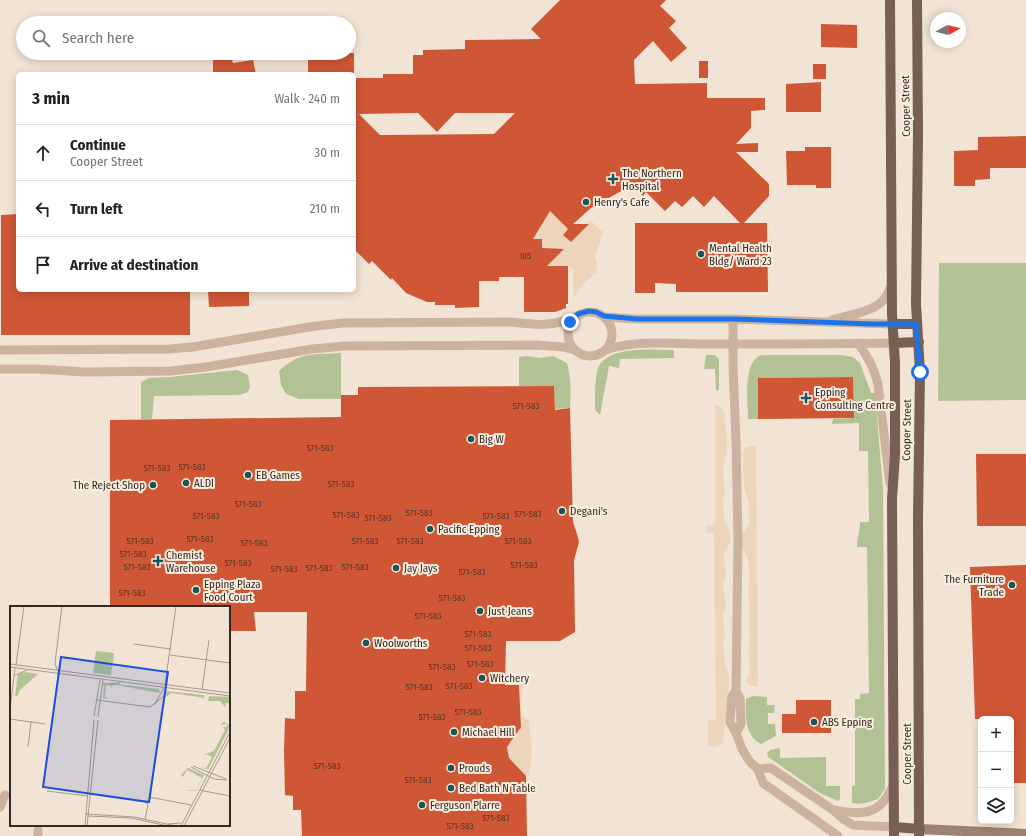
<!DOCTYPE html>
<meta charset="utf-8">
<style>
:root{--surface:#fff;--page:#f2f2f2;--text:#222;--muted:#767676;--line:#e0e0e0}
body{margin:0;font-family:"Fira Sans Condensed",sans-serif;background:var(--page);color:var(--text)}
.controls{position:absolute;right:12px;bottom:12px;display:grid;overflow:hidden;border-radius:6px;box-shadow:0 2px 10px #0003}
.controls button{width:36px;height:36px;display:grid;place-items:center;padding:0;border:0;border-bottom:1px solid var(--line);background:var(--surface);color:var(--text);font:20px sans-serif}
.compass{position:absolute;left:930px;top:12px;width:36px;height:36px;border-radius:50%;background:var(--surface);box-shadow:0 2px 10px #0003;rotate:82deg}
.stop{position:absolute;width:12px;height:12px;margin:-9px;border:3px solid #1a73e8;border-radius:50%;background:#fff}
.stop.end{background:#1a73e8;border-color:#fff;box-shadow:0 1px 4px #0008}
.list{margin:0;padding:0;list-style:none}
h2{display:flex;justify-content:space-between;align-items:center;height:52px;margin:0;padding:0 16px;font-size:17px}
h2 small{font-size:13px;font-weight:400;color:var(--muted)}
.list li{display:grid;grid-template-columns:26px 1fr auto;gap:12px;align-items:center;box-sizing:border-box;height:56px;padding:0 16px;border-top:1px solid var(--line)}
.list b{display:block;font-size:15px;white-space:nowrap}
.list p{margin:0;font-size:13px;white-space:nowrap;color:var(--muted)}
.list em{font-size:13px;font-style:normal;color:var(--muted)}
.icon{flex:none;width:22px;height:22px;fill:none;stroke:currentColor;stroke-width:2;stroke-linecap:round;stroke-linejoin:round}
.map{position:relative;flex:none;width:1026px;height:836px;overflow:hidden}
.search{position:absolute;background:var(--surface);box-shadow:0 2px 10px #0003;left:16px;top:16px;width:340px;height:44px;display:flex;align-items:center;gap:10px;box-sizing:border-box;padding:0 14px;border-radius:22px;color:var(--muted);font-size:15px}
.panel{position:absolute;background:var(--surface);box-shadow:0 2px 10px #0003;left:16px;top:72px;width:340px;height:220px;border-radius:6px}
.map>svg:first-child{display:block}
.green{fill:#b3c294}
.plaza{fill:#ecd5ba}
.building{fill:#d05735;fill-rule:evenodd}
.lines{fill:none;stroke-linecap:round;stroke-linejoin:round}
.street{stroke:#cbb3a0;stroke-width:9}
.secondary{stroke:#9e8171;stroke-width:10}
.primary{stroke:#775f53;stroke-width:10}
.route{stroke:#1a73e8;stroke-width:5}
.poi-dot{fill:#175558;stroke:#faeee0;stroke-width:1.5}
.labels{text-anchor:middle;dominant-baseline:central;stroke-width:4;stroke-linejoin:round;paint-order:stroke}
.number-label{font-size:9px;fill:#5b3428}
.street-label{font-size:11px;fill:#342824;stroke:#faeee0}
.poi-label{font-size:11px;fill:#342824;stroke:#faeee0;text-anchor:start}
.inset-road{fill:none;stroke:#a6998e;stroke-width:1}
.view{fill:#1d4ed8;fill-opacity:0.15;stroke:#1d4ed8;stroke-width:2}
.inset-edge{fill:none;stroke:#342824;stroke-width:2}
</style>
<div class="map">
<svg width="1026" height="836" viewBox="0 0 1026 836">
<rect width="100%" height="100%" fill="#f2e4d4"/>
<path class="green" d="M939,263H1026V400L938,401Z
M674,350V358L620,359L619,368L609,366L600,415L595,410C595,400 594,372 600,364C614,346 653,350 674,350Z
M341,353V399H299L286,394L281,385L279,371C300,351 315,355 341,353Z
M706,355H715L719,359V390L716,391L715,369H704Z
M762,355H841L853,357L860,363L871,393H875L883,489L885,789L878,799C870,802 860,805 852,803V786H855V699H860V694L869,693L867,547H857C857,538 860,532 860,522H869L868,451H859V423L832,424L833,419L854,418L853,377L758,378V419H748C748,404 742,360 762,355Z
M528,356L539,358L553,356L567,363C571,378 571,393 570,408L555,409L554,386H519V357Z
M237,370L248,375L250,387L248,392L239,395L154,396L152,419H141V382L149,378L170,377Z
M753,696L767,697V705H775L774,713H768V724H775L776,736L761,744C745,736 745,715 746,699Z
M780,748V758L826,757V786H840V799L838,801L820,793L768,757L767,753L770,750Z"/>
<path class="plaza" d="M550,211L568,229L576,230L590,220L603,232L595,257L597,263V272L583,284L574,298L573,269L568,266H536L528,239L538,230Z
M715,405L719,406L724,411L727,447L723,470L725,491L723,499L724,518L729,530L731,541L724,553L726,577L723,585L726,607L723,616L725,639L723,644L725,664L729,677L728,698L723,743L718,746L712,747L708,745V720H716L714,533H707V525H715Z
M752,446H756L758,686H750L746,680L750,674L749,648L750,640L749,615L750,612L748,590L750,580L748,559L743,548L742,536L749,524V503L744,487L743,452L746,447Z
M526,681L522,691L521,715L529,721L532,752L529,776H526L509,758L507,747L521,727L519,682Z"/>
<path class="building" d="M560,0H666L660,6L676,21L669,28L687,48L671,62L653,41L634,60L635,84L707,83V98H765V110L751,111V128L736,144L758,143V152H736L769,184V196L744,223H767L768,292H676V284L655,283V293H635V223H740L714,196L704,207L693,196L682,207L675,201L665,211L646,192L643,196L632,185L591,208L573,224H589L571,242L563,235L568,229L550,211L533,239H542V248L564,249L547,266H568V304H566V308L555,312H524V277H499V281H479V307L455,308V305H435V302H427L406,293L392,278L391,280L372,261L369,264L354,249V78H383V74H413V55H423V50L465,49V40L541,39L531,29ZM418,113L437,132L455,113H515L494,134L380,135L359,114Z
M821,24L857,25V48L821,47Z
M308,53H354V74H308Z
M213,60H232L233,63L253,60L256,74H213Z
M699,61H708V78H699Z
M813,64H826V79H813Z
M821,82V112H786V84Z
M1026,136V168H990V179L975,180V186H954V151L978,150V137Z
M805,147H831V188H816V185H787L786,151H805Z
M18,214V290H190V335H1V215Z
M208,290H249V306L209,307Z
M853,377L854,418L758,419V378Z
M554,386L555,410L570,408L573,522L577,534L579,542L574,560L575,632L560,641H506L505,685H519L521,727L507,747L509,758L526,776L527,836H302L301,810H293V796L285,795L284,752L285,718L295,719V691H306L307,612H254L256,631H229V607H110V420L341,417V395H358V387Z
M976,454H1026V526H977Z
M1026,565V783H1011V719H975L970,567Z
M796,700H831V733H782V714H796Z"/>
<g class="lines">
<path class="street" d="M568 334a22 22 0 1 1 44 0a22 22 0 1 1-44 0Z
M604,317L637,319H733L892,324
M733,319V366L736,441L738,541L736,691L740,698L741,724L736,733
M832,320C847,315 876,312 885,298C888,294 890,288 892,283
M858,343C869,359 873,366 878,384L890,484
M0,350L170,349L193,347L309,327L342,323L511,322C537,325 550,327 575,317
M605,350C640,339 672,344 708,344C770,344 832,344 894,343
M0,369H36L85,372L170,371L206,367L312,349L344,346L536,345L564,347L574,350
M736,691L732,696L730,722L736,733L742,749L750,762L758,769L763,783L838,836
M758,769L771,768L833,810L843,819L853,825L894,827
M0,807L5,795
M834,810C851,813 872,817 884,801C888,796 891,790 894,784
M38,830V836"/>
<path class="secondary" d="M920,829L1026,834"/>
<path class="primary" d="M890,0L892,314L895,363V455L892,499L894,836
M917,0L918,133L916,304L920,372L918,519L919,836
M892,324H916
M894,343L919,342
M894,827L920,829"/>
</g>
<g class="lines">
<path class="route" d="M570,322L578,314L589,311L596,312L604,316L637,319H733L871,324H916L920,372"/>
</g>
<g class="poi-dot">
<path d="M611 173h4v4h4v4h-4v4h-4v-4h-4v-4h4z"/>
<circle cx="586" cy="202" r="4"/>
<circle cx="701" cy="254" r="4"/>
<path d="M804 392h4v4h4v4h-4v4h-4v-4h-4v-4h4z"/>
<circle cx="471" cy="439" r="4"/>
<circle cx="248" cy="475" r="4"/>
<circle cx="186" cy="483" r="4"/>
<circle cx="153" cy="485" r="4"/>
<circle cx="562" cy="511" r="4"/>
<circle cx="430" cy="529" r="4"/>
<path d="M156 555h4v4h4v4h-4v4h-4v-4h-4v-4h4z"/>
<circle cx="396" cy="568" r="4"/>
<circle cx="1012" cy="585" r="4"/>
<circle cx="196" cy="590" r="4"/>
<circle cx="480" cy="611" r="4"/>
<circle cx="366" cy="643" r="4"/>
<circle cx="482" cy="678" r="4"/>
<circle cx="814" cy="722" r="4"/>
<circle cx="454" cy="732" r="4"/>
<circle cx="451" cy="768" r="4"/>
<circle cx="451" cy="788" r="4"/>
<circle cx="422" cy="805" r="4"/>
</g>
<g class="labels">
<g class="number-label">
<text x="525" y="256">185</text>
<text x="526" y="406">571-583</text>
<text x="320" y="448">571-583</text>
<text x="192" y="467">571-583</text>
<text x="157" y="468">571-583</text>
<text x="341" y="484">571-583</text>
<text x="248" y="504">571-583</text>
<text x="419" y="513">571-583</text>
<text x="528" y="514">571-583</text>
<text x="346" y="515">571-583</text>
<text x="206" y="516">571-583</text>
<text x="496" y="516">571-583</text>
<text x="378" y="518">571-583</text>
<text x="200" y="539">571-583</text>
<text x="140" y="541">571-583</text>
<text x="365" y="541">571-583</text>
<text x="410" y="541">571-583</text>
<text x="518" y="541">571-583</text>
<text x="254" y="543">571-583</text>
<text x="133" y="554">571-583</text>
<text x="238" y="563">571-583</text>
<text x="524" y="565">571-583</text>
<text x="137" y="567">571-583</text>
<text x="355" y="567">571-583</text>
<text x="319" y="568">571-583</text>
<text x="284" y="569">571-583</text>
<text x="472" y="572">571-583</text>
<text x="132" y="593">571-583</text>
<text x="452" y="598">571-583</text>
<text x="428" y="616">571-583</text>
<text x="478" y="634">571-583</text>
<text x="478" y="648">571-583</text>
<text x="480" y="664">571-583</text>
<text x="442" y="667">571-583</text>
<text x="459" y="686">571-583</text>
<text x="419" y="687">571-583</text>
<text x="468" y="712">571-583</text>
<text x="432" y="717">571-583</text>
<text x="327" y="766">571-583</text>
<text x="418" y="780">571-583</text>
<text x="496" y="818">571-583</text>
<text x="460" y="826">571-583</text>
</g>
<g class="street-label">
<text transform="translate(906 106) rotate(-91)">Cooper Street</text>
<text transform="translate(907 430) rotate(-89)">Cooper Street</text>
<text transform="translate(907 754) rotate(-90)">Cooper Street</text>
</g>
<g class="poi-label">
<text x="622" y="173">The Northern<tspan x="622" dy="13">Hospital</tspan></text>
<text x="594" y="202">Henry's Cafe</text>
<text x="709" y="248">Mental Health<tspan x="709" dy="13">Bldg/ Ward 23</tspan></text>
<text x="815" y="392">Epping<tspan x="815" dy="13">Consulting Centre</tspan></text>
<text x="479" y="439">Big W</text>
<text x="256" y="475">EB Games</text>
<text x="194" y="483">ALDI</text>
<text x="145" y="485" text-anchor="end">The Reject Shop</text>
<text x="570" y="511">Degani's</text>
<text x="438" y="529">Pacific Epping</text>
<text x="166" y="555">Chemist<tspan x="166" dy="13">Warehouse</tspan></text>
<text x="404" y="568">Jay Jays</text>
<text x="1004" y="579" text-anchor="end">The Furniture<tspan x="1004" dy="13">Trade</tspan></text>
<text x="204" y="584">Epping Plaza<tspan x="204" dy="13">Food Court</tspan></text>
<text x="488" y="611">Just Jeans</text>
<text x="374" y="643">Woolworths</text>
<text x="490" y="678">Witchery</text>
<text x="822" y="722">ABS Epping</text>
<text x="462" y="732">Michael Hill</text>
<text x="459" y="768">Prouds</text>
<text x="459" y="788">Bed Bath N Table</text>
<text x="430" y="805">Ferguson Plarre</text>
</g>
</g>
<g transform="translate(10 606)">
<rect width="220" height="220" fill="#f2e4d4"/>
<path d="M86,45L104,47L101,69L83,67ZM16,66L28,68L9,85L8,90H5L8,68ZM99,77L149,83L150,87L106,79L102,80V83L101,80L96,79L95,91L100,94L93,92L94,79ZM157,85L193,89L195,92L161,87L155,92ZM199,90L220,91V97H215L216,102L210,95H198ZM214,116L219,119L218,125L198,163L189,161L196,162L199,157L202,151L196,148L192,151L195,148L204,145L215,124L213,121H217V118L210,119ZM178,162L194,169L186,185L175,184H186L192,172L177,164L173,171L171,169Z" fill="#b3c294"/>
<path class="inset-road" d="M123,38L161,43M160,49L220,57M0,58L220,87M6,59L14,0M0,61L220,90M47,64L45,57L52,0M4,70L17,64M92,78L110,77M155,79L166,0M192,84L199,34M87,94L140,101L155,89L156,83M144,99L154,82M0,103L5,62M84,110L90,74M88,111L93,74M0,113L35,118M18,141L21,116M183,160L216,173M181,161L204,173L217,174M189,184L220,190M37,185L78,190M139,191L181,199M134,195L138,199L135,213M76,208L124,211L166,220M78,210L121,212L158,220M158,218L171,217M75,220L84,114M77,220L88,114M171,220L220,126M174,220L220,132"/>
<path class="view" d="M51,51L158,66L139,196L33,181Z"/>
<rect width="220" height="220" class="inset-edge"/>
</g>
</svg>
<div class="controls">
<button>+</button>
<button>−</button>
<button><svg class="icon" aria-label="layers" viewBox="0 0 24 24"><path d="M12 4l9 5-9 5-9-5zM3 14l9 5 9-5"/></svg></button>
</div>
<svg class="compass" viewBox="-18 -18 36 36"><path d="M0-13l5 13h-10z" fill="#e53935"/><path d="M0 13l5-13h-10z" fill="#767676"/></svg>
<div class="stop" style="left:920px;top:372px"></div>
<div class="stop end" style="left:570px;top:322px"></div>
<div class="search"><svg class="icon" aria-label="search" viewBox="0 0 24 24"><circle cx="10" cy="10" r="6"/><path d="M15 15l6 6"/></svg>Search here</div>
<section class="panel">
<h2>3 min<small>Walk · 240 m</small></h2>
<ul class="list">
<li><svg class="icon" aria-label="ahead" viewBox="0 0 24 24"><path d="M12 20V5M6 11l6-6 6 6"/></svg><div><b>Continue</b><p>Cooper Street</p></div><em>30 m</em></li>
<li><svg class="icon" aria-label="left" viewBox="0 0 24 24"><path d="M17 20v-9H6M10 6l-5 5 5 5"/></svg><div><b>Turn left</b></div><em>210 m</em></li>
<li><svg class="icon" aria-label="arrive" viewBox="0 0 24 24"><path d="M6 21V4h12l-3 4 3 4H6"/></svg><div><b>Arrive at destination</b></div></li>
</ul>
</section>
</div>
